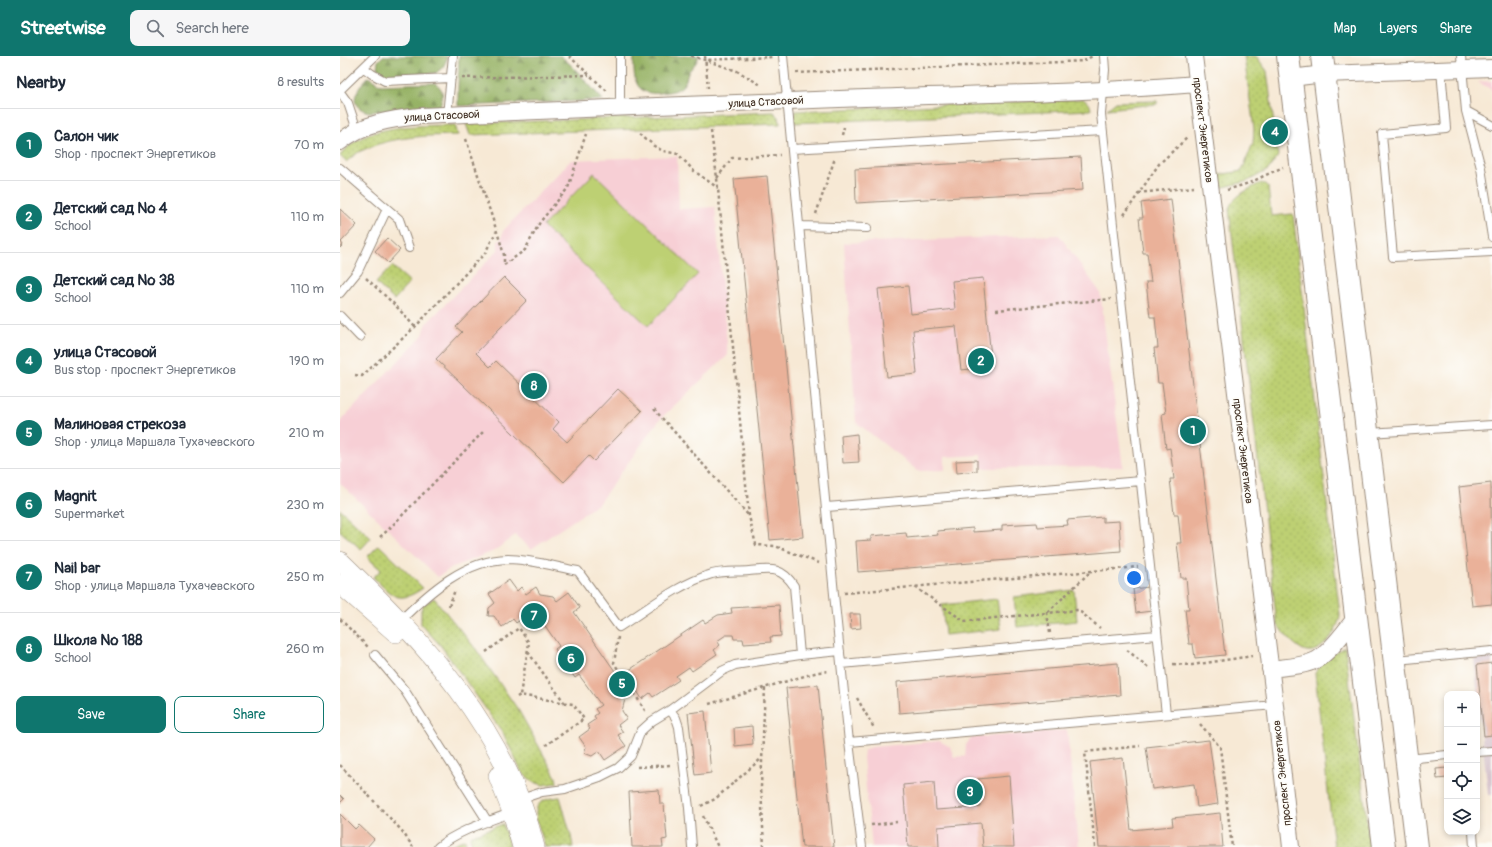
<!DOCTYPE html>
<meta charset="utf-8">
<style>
:root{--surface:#fff;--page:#f6f6f7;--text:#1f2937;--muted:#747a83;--line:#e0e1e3;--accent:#0f766e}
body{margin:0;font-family:Pangolin,sans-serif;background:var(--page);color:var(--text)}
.controls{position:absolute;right:12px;bottom:12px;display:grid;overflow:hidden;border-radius:8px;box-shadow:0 2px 6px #0003}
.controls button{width:36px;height:36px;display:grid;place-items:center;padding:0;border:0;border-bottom:1px solid var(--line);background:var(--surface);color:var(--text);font:20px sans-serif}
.you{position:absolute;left:794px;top:522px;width:14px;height:14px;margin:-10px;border:3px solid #fff;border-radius:50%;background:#1a73e8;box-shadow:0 0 0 6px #1a73e833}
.badge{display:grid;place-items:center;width:26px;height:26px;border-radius:50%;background:var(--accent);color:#fff;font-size:13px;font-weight:700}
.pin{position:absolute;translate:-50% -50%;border:2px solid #fff;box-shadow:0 1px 4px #0006}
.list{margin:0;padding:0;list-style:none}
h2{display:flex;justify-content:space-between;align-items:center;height:52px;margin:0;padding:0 16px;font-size:17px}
h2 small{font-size:13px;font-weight:400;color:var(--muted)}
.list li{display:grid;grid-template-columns:26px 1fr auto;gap:12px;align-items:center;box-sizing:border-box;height:72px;padding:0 16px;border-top:1px solid var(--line)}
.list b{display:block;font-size:15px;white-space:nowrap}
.list p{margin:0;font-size:13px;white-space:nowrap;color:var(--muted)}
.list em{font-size:13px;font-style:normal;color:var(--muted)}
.actions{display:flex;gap:8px;padding:12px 16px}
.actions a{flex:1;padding:9px 0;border:1px solid var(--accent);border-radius:8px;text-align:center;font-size:14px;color:var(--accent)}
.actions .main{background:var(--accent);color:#fff}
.icon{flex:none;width:22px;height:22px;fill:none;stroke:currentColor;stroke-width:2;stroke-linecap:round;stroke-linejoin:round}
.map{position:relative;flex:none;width:1152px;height:791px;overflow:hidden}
header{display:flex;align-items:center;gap:24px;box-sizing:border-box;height:56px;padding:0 20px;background:var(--accent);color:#fff}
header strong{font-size:19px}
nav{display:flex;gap:22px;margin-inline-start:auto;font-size:14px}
.search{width:280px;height:36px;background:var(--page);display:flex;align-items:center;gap:10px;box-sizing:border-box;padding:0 14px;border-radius:8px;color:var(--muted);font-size:15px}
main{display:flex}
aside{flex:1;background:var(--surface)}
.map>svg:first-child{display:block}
.built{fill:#f7cfd5}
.industrial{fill:#d2bdc8}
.grass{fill:url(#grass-dots);stroke:#7c7d48}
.forest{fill:url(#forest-firs);stroke:#686e42}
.garden{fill:#bdd073;stroke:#7c7d48}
.building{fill:#eab199}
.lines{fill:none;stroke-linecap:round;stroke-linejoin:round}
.service-casing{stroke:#998a7a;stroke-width:10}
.minor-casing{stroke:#998a7a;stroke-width:18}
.tertiary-casing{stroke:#998a7a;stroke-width:20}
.primary-casing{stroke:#998a7a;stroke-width:24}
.path{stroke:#998a7a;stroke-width:2.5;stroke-dasharray:3 3;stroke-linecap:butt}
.service{stroke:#fff;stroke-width:8}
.minor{stroke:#fff;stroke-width:16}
.tertiary{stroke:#fff;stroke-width:19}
.primary{stroke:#fff;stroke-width:22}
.labels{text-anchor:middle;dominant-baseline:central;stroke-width:3;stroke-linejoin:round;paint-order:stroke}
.street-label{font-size:11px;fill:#3b2a1e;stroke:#fdfcf7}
</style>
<header>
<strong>Streetwise</strong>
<div class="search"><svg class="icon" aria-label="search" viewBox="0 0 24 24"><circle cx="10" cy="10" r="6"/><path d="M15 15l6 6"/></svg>Search here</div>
<nav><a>Map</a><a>Layers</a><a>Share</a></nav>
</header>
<main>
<aside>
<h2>Nearby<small>8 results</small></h2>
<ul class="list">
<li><span class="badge">1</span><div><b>Салон чик</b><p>Shop · проспект Энергетиков</p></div><em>70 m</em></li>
<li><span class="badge">2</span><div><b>Детский сад № 4</b><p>School</p></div><em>110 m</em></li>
<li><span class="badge">3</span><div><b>Детский сад № 38</b><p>School</p></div><em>110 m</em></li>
<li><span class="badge">4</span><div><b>улица Стасовой</b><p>Bus stop · проспект Энергетиков</p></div><em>190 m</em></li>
<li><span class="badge">5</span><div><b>Малиновая стрекоза</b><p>Shop · улица Маршала Тухачевского</p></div><em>210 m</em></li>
<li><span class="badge">6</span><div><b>Magnit</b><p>Supermarket</p></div><em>230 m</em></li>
<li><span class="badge">7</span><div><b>Nail bar</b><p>Shop · улица Маршала Тухачевского</p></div><em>250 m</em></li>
<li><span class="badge">8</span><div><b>Школа № 188</b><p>School</p></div><em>260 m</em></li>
</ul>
<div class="actions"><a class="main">Save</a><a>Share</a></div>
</aside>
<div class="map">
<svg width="1152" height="791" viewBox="0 0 1152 791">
<defs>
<pattern id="grass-dots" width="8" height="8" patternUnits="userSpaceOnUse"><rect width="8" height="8" fill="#bdd073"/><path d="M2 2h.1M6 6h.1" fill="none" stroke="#a3b363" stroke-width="1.8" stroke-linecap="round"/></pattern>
<pattern id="forest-firs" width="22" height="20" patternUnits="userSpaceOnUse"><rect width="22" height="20" fill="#96b265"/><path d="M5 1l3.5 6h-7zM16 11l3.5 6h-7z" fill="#7c9153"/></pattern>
</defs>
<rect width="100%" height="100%" fill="#fdfcf7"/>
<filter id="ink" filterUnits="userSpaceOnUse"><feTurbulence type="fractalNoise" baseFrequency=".025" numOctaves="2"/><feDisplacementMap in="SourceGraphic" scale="8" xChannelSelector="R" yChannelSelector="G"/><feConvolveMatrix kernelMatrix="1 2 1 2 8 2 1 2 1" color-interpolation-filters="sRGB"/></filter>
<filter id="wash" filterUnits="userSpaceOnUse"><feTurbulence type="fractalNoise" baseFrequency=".012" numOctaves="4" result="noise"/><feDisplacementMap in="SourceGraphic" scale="16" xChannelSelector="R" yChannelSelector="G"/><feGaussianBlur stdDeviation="0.9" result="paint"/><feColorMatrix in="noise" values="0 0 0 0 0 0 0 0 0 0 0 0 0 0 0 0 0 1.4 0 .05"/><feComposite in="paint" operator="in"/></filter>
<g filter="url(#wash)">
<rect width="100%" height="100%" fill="#f7e9d5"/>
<path class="built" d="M1152,25V34L1138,26Z
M337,100L339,153L375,151L388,299L320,363L258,448L191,493L175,479L154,495L113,511L98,521L0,427V366L83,279L87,267L158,194V185L161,184L163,175L231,104Z
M719,179L760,236L783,411L642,412L641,399L604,401L605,414L578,415L516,366L504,187Z
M727,674L739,791H532L523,702L524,694L532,691L600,685L610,691L614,701L625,700L626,689L631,682Z"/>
<path class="industrial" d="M1152,601V739H1148L1134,603Z"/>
<path class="grass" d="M904,0H916L927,15L938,100L928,114L908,125L880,132L878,119L902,115L913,87L914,73Z
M743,43C749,46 750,48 751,54L454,67V60L456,55Z
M817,45V48L767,53L776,46Z
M434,56L439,61L440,68L130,79L126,68Z
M115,69L118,79C85,80 52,80 21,95C16,97 11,102 6,106L0,100C23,67 79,70 115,69Z
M921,127L925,128L928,131L931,160L953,158L1000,559C999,572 983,598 967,595C958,594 942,576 937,568L889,153C892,141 910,132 921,127Z
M52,210L70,226L54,244L36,227Z
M0,453L31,482L21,493L0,475Z
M39,489L83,532C57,550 52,539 33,521L41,514L27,501Z
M734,534L737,565L677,571L674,541Z
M94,542L135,592L179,655L216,721L217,727L203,729L194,726L182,717L163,677L101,590L81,568V554L84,548Z
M657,543L661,573L605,579L602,549Z
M1005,591L1030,791H994L975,617C984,606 992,597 1005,591Z
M220,741L231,780L233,791H205C199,766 182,744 220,741Z
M163,768L170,791H133L130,780Z
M125,783L127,791H107Z"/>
<path class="forest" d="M43,0H107L106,5L103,11L96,17L45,19L37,12L38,5Z
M119,0H221L234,12L263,44L118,50V31Z
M294,0H359C356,8 354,9 349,15C346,20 347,29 338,33C334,36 325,36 320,37C294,40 293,21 294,0Z
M28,21L41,29L95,27C106,35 102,40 100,51H80L29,56C5,50 17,33 28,21Z"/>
<path class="garden" d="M254,117L358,218L308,270L203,170Z"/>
<g id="blocks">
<path class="building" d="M741,101L743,134L516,147L515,113Z
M427,120L463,481L430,484L394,123Z
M831,143L885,599L855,602L853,588H849L845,553H849L846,522H841L837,487H841L838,458H834L830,423H834L830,392L826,393L822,358L826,357L822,327H818L814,292H818L815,261H810L806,226H811L807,197H803L799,162H803L801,147Z
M0,153L17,169L1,186L3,189L0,192Z
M47,182L60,194L48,207L35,195Z
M164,221L187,244L136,297L150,311L156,305L219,366L213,373L227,386L278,333L302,355L254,405L249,400L224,426L96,303L122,276L116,271Z
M643,222L652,311L621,314L616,270L573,274L577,318L547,321L538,233L568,230L571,258L615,253L612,225Z
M517,378L519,406L503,407L501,380Z
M637,404V415L617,417L616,405Z
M1151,427L1152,548L1132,550L1119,431Z
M763,461V466L779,465L781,495L518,516L516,485L531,484V480L566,477L567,482L598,479L597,475L633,472V476L662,474V469L697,467L698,471L728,469L727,464Z
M169,524L177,535L181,531L186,538L196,531L200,538L213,540L217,545L229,536L240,552L234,556L279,621L363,564L365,567L378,559L392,557L391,552L439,549L441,580L430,581L431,586L404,588L403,583H394L393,579H386L377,585L380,589L374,594L377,598L352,615L349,611L336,620L339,624L313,641L310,637L302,643L294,630L282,639L285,643L282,655L287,662L278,669L283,676L278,679L286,690L265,704L259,695L252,700L244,697L246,691L239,681L250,673L247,669L256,663L254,660L258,657L255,653L261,649L239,619L235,622L215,593L219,590L199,561L193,565L190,561L187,564L184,561L176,567L173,563L162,571L154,560H148L149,552L155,547L149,538Z
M809,531L812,555L796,557L793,533Z
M510,558H520L521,572L511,573Z
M778,607L780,639L559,657L557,626Z
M1152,607V679L1144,680L1137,609Z
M478,629L484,692L494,791H462L446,632Z
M365,655L371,717L355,719L348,657Z
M412,670L413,688L395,690L394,672Z
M869,684L878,748L857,751L854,728L812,733L806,691Z
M783,702L791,774L833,770L832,762L880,757L883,791H759L750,706Z
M1107,712V722L1097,723L1096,713Z
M669,720L674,791H643L641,767L598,771L599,791H568L563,729L594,726L596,754L640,751L638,723Z
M319,734L320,748H324L327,783L322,784L323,791H292L289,736Z
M0,739L4,743L0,747Z
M0,758L15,773L19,769L34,783L27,791H0Z"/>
</g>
</g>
<g filter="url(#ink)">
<use href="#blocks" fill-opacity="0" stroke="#998a7a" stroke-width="1"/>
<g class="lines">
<defs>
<path id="service" d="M280,0V53
M443,0L494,538L509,686
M764,0L765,14L761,58L826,658
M1121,0L1126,55L1152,69
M24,12L32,18L45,25L111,22
M1101,14L1106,72L1042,78L1053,201L1152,196
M0,34L35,0
M0,36L8,47L17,74
M1126,55L1141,112L1152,181
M107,59L113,0
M452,93L762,75
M0,112L59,163L69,192
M460,170L527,172
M0,237L18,215L47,153
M0,260L20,281
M1029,377L1152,369
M487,451L801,425
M60,565C89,536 125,504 168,503C189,503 217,511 238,515L279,571C309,552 338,528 372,518C384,515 397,516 409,515C430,513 441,510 454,530L460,599
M35,599L65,635L148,766
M1056,604L1152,595
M502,608L711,588L817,579
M330,654L336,662L339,671L349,752L352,791
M1137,696L1152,695
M1067,703L1107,699
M178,744L202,736L225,733L260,721L278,712L291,700L301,675L312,665L330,654L382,615L395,609L460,599L500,595
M1133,776L1134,791
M98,791C117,775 149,765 173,756
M522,791L509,686L935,649"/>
<path id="minor" d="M854,0L935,649L951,791
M951,22L984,18L1152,12
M0,86C23,67 51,63 80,60C228,54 377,47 525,42C635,38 747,37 857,28
M930,613C945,611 962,611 976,604C991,596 1006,573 1017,560"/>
<path id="tertiary" d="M0,505C85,587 166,672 195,791
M0,528L56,577
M158,720L172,756L182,791"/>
<path id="primary" d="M948,0L1044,791
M982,0L1077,791"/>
</defs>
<use href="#service" class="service-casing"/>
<use href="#minor" class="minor-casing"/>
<use href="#tertiary" class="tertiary-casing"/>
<use href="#primary" class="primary-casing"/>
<path class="path" d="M229,0L268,36
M351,0L365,4L432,1
M365,0L368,32
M368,5L397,15L421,29
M456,17L744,5L752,0
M122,22L249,19
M371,75L377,122L409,460L416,489L435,490L479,507
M300,77L314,90L323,95L338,98L354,115L378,132
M502,79L504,71
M126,83L160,185L164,199V209
M377,122L392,102L440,99
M887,134L909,127L943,111
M798,137L854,131
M476,158L495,102
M784,159L819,108L848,81
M164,209L185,194L200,166L228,132L246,78
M26,222L55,249L75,271
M656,254L771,243
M15,319L22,320L75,271L145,197L156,176
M314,353L409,460
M40,481L48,474L143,376
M575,531L624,565L707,557L750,516
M504,537L798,511
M109,550L115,534
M0,563L28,591
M710,577L707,557L738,554L760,572
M278,581L274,607L282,619
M787,594L809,612
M146,596L179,572L189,587L180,639
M188,596L224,646
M833,608L852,609L912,600
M291,632L306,656
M177,641L180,639L233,648L244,663L206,689
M517,642L534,672
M369,648L478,616L490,615
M860,668L880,691L892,791
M0,709L62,775L73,791
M297,711L332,709
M361,750L375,743L422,702
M363,760L378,791
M531,769L557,766
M424,791L421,731L425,631
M755,791L745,696L800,690"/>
<use href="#service" class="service"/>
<use href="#minor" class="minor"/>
<use href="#tertiary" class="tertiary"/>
<use href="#primary" class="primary"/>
</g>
</g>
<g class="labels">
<g class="street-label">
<text transform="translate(426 46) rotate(-3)">улица Стасовой</text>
<text transform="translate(102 60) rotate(-3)">улица Стасовой</text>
<text transform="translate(863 74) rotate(83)">проспект Энергетиков</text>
<text transform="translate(903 395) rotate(83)">проспект Энергетиков</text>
<text transform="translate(942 717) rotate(-96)">проспект Энергетиков</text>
</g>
</g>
</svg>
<div class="controls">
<button>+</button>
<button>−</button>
<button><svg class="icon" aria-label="locate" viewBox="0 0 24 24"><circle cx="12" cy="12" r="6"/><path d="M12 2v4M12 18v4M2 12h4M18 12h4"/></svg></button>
<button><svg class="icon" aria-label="layers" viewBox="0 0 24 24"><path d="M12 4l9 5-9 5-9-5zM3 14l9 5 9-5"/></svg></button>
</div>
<div class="you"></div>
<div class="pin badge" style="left:853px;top:375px">1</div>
<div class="pin badge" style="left:641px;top:305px">2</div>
<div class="pin badge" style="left:630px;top:736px">3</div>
<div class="pin badge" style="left:935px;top:76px">4</div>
<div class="pin badge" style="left:282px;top:628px">5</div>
<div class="pin badge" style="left:231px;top:603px">6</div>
<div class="pin badge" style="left:194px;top:560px">7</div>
<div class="pin badge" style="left:194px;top:330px">8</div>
</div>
</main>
